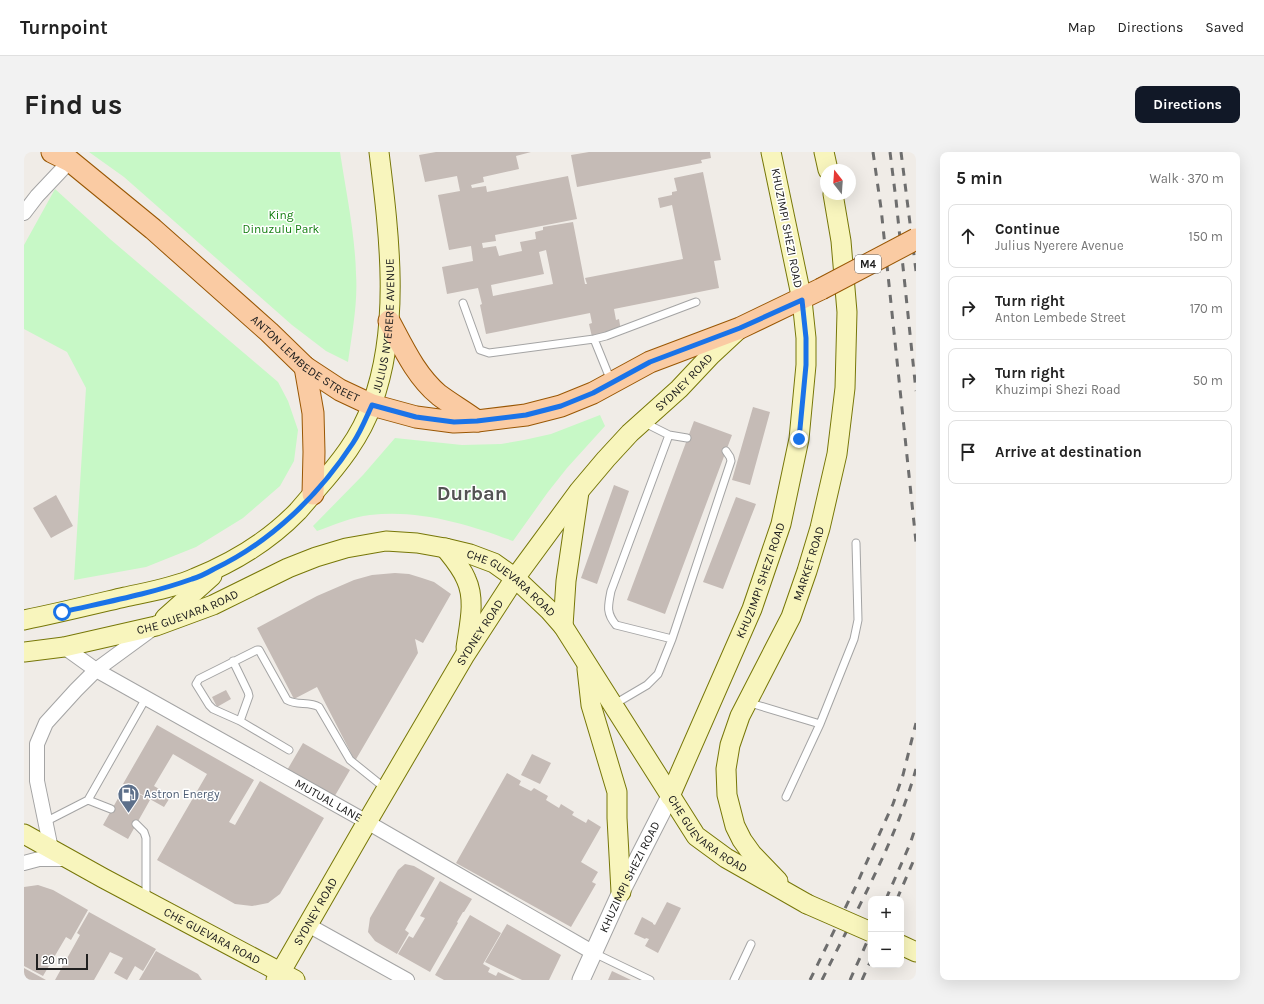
<!DOCTYPE html>
<meta charset="utf-8">
<style>
:root{--surface:#fff;--page:#f2f2f2;--text:#222;--muted:#767676;--line:#e0e0e0;--accent:#111827}
body{margin:0;font-family:Karla,sans-serif;background:var(--page);color:var(--text)}
.controls{position:absolute;right:12px;bottom:12px;display:grid;overflow:hidden;border-radius:8px;box-shadow:0 4px 16px #0002}
.controls button{width:36px;height:36px;display:grid;place-items:center;padding:0;border:0;border-bottom:1px solid var(--line);background:var(--surface);color:var(--text);font:20px sans-serif}
.compass{position:absolute;left:796px;top:12px;width:36px;height:36px;border-radius:50%;background:var(--surface);box-shadow:0 4px 16px #0002;rotate:343deg}
.scale{position:absolute;left:12px;bottom:10px;width:52px;box-sizing:border-box;padding-left:4px;border:2px solid #202020;border-top:0;font-size:11px;line-height:14px;white-space:nowrap;color:#202020;-webkit-text-stroke:3px #fff;paint-order:stroke}
.stop{position:absolute;width:12px;height:12px;margin:-9px;border:3px solid #1a73e8;border-radius:50%;background:#fff}
.stop.end{background:#1a73e8;border-color:#fff;box-shadow:0 1px 4px #0008}
.list{margin:0;padding:0;list-style:none}
h2{display:flex;justify-content:space-between;align-items:center;height:52px;margin:0;padding:0 16px;font-size:17px}
h2 small{font-size:13px;font-weight:400;color:var(--muted)}
.list li{display:grid;grid-template-columns:26px 1fr auto;gap:12px;align-items:center;box-sizing:border-box;height:64px;margin:0 8px 8px;padding:0 8px;border:1px solid var(--line);border-radius:8px}
.list b{display:block;font-size:15px;white-space:nowrap}
.list p{margin:0;font-size:13px;white-space:nowrap;color:var(--muted)}
.list em{font-size:13px;font-style:normal;color:var(--muted)}
.icon{flex:none;width:22px;height:22px;fill:none;stroke:currentColor;stroke-width:2;stroke-linecap:round;stroke-linejoin:round}
.map{position:relative;flex:none;width:892px;height:828px;overflow:hidden;border-radius:8px}
header{display:flex;align-items:center;gap:24px;box-sizing:border-box;height:56px;padding:0 20px;background:var(--surface);border-bottom:1px solid var(--line)}
header strong{font-size:19px}
nav{display:flex;gap:22px;margin-inline-start:auto;font-size:14px}
.intro{display:flex;align-items:center;justify-content:space-between;box-sizing:border-box;height:96px;padding:0 24px}
h1{margin:0;font-size:28px}
.button{padding:10px 18px;border-radius:8px;background:var(--accent);color:#fff;font-size:14px;font-weight:700}
main{display:flex;gap:24px;padding:0 24px}
aside{flex:1;background:var(--surface);border-radius:8px;box-shadow:0 4px 16px #0002}
.map>svg:first-child{display:block}
.park{fill:#c7f8c6}
.building{fill:#c5bbb6;fill-rule:evenodd}
.lines{fill:none;stroke-linecap:round;stroke-linejoin:round}
.service-casing{stroke:#a4a4a4;stroke-width:9}
.minor-casing{stroke:#a4a4a4;stroke-width:16}
.tertiary-casing{stroke:#a4a4a4;stroke-width:19}
.secondary-casing{stroke:#777708;stroke-width:21}
.primary-casing{stroke:#995704;stroke-width:23}
.service{stroke:#fff;stroke-width:7}
.minor{stroke:#fff;stroke-width:14}
.tertiary{stroke:#fff;stroke-width:17}
.secondary{stroke:#f8f5bd;stroke-width:19}
.primary{stroke:#facba3;stroke-width:21}
.rail{stroke:#6e6e6e;stroke-width:3;stroke-dasharray:8 8;stroke-linecap:butt}
.secondary-bridge-casing{stroke:#777708;stroke-width:21;stroke-linecap:butt}
.primary-bridge-casing{stroke:#995704;stroke-width:23;stroke-linecap:butt}
.secondary-bridge{stroke:#f8f5bd;stroke-width:19}
.primary-bridge{stroke:#facba3;stroke-width:21}
.route{stroke:#1a73e8;stroke-width:5}
.labels{text-anchor:middle;dominant-baseline:central;stroke-width:3;stroke-linejoin:round;paint-order:stroke}
.shield{fill:#fff;stroke:#636363;stroke-width:1}
.shield-label{font-size:11px;font-weight:bold;fill:#202020}
.park-label{font-size:12px;fill:#117e0e;stroke:#fff}
.street-label{font-size:12px;fill:#202020;stroke:#fff}
.service-label{font-size:12px;fill:#4e5e75;stroke:#fff;text-anchor:start}
.town-label{font-size:20px;font-weight:bold;fill:#535353;stroke:#fff}
</style>
<header>
<strong>Turnpoint</strong>
<nav><a>Map</a><a>Directions</a><a>Saved</a></nav>
</header>
<div class="intro"><h1>Find us</h1><a class="button">Directions</a></div>
<main>
<div class="map">
<svg width="892" height="828" viewBox="0 0 892 828">
<rect width="100%" height="100%" fill="#f0ece7"/>
<path class="park" d="M65,0H316C322,40 331,81 332,122C334,151 328,181 324,210L302,199L268,173L100,25Z
M31,37L86,87L254,230L264,249L274,278L270,309L256,334L219,366L172,395L122,415L50,428L62,236L43,200L0,177V93Z
M576,263L581,274L543,316L524,340L489,389C444,372 394,357 346,363C328,365 310,373 293,379L289,374L339,323L371,286L438,293L477,292L500,288L527,282Z"/>
<path class="building" d="M412,0H507L492,4L495,17L459,25L460,30L447,33L448,36L462,34L463,40L544,24L553,67L471,83L472,89L458,91L459,96L472,94L475,104L498,99L496,90L512,87L511,80L519,78V75L549,70L561,132H563L561,126L659,107L648,53L636,56L634,46L648,43V40L653,39L650,26L679,20L697,108L690,109L695,136L590,157L592,168L595,167L597,179L568,185L565,172L568,171L566,161L462,182L456,153L458,152L454,136L423,142L418,115L449,109L447,94L425,98L414,43L436,39L433,24L401,30L395,3ZM522,98L529,132L469,144L467,133L520,122L515,100Z
M565,0H686L687,6L677,8L678,11L553,35L547,3Z
M729,255L746,260L726,333L708,328Z
M670,269L708,283L641,462L603,448Z
M590,333L605,339L573,432L557,426Z
M32,343L49,374L27,386L9,356Z
M712,345L732,352L699,437L679,430Z
M371,421L385,422L398,426L410,430L427,442L399,491L391,487L394,501L331,609L293,535L270,547L233,476L293,444L330,428L348,423Z
M202,538L207,547L193,555L188,545Z
M133,573L230,628L205,670L211,673L236,629L300,666L256,742L244,751L228,754L211,752L133,708L183,622L149,602L130,634L147,644L140,655L99,632Z
M279,591L326,618L309,647L262,620Z
M508,602L527,611L516,632L497,623Z
M483,621L497,629L495,633L507,639L510,636L524,644L522,648L535,656L537,652L550,660L548,663L562,671L564,667L577,675L557,710L574,720L568,730L572,732L547,775L432,711Z
M101,634L126,648L104,687L79,673Z
M381,712L390,714L411,726L381,778L385,781L373,802L351,789L344,780L346,766L374,718Z
M416,729L448,747L440,760H439L433,770L434,771L406,820L374,802L385,784L389,786L401,766L396,764Z
M14,733L29,738L64,758L47,788L42,785L19,824L0,814V735Z
M643,750L657,756L634,801L621,794L625,787L622,786L621,787L610,782L618,765L629,771V772L631,773Z
M65,760L132,797L119,819L111,814L103,828L90,821L99,806L86,800L70,828H31L56,783L53,781Z
M446,763L477,781L459,812L466,816L464,820L472,824L474,820L491,828H420L411,823Z
M483,772L537,803L525,828H498L461,810Z
M132,799L174,822L178,828H115Z
M0,816L22,828H0Z
M588,819L607,828H584Z"/>
<g class="lines">
<defs>
<path id="service" d="M439,151L456,198L465,201L570,187L582,184L672,150
M570,187L587,229
M619,270L645,283L663,286
M645,283L587,439C584,454 582,461 592,473L648,487
M209,509L224,540L225,544L216,569
M723,550L796,572
M589,553L623,533L634,522L648,487L707,309L706,305L702,299
M265,598L216,569L189,557L185,553L172,532L175,527L233,498H235L263,548C273,554 285,549 295,555L326,608L362,637
M762,645L796,572L830,487L834,468L832,391
M64,648L87,657
M21,670L64,648L122,546
M112,672L120,680L122,686V747
M570,801L626,828
M710,828L727,792"/>
<g id="minor">
<path d="M0,61L13,44L46,9"/>
<path id="s1" d="M40,495L72,518L343,670L570,801"/>
<path d="M27,697L13,629V592L22,571L52,538L72,518L128,477"/>
<path d="M0,711L15,707H43"/>
<path d="M284,773L383,828"/>
</g>
<g id="tertiary">
<path id="s2" d="M557,828L597,740L646,644"/>
</g>
<g id="secondary">
<path d="M800,0L804,18"/>
<path d="M421,396C429,406 437,415 442,427C452,448 445,474 442,496"/>
<path d="M141,466L188,424"/>
<path id="s3" d="M0,468C34,461 67,453 101,445C124,440 149,436 171,426C208,411 246,388 274,359C280,352 286,345 292,338C314,313 337,285 348,252C377,174 365,81 355,0"/>
<path d="M539,474L542,429L555,340"/>
<path id="s4" d="M0,500L40,495L132,474L189,453L264,416L292,405L322,396L362,389L393,391L421,396L446,402L470,411L491,426L525,458L539,474L672,684L702,706L783,752"/>
<path d="M563,517L567,553L593,640V666L597,740"/>
<path id="s5" d="M646,644L728,457L757,372L775,287L782,213V186L778,148L747,0"/>
<path id="s6" d="M0,682L79,726L271,828"/>
<path id="s7" d="M754,729L728,702L718,688L711,674L703,643L702,617L706,593L716,564L767,465L783,419L796,376L813,302L821,236L823,160L817,89L809,42"/>
<path d="M877,793L892,800"/>
<path id="s8" d="M252,828L343,670L441,503L491,426L555,339L582,307L606,281L655,237L687,203L715,177"/>
</g>
<g id="primary">
<path id="s9" d="M28,0L46,9L129,77L245,180L281,215L316,238L348,253L392,265L430,270L453,269L502,263L537,254L569,241L626,210L716,176L797,137"/>
<path d="M365,169C379,195 392,224 415,243C427,252 441,260 453,269"/>
<path d="M281,215L289,261L290,300L289,342"/>
</g>
</defs>
<use href="#service" class="service-casing"/>
<use href="#minor" class="minor-casing"/>
<use href="#tertiary" class="tertiary-casing"/>
<use href="#secondary" class="secondary-casing"/>
<use href="#primary" class="primary-casing"/>
<use href="#service" class="service"/>
<use href="#minor" class="minor"/>
<use href="#tertiary" class="tertiary"/>
<use href="#secondary" class="secondary"/>
<use href="#primary" class="primary"/>
<path class="rail" d="M849,0L857,56L892,390
M866,0L872,48L892,239
M877,0L892,119
M862,747L886,692L892,674
M873,747L892,703
M786,828L831,736L869,652L879,623L892,571
M798,828C832,759 871,691 892,617
M826,828L847,781
M838,828L847,808"/>
<defs>
<path id="secondary-bridge" d="M783,752L847,780"/>
<path id="primary-bridge" d="M797,137L892,87"/>
</defs>
<use href="#secondary-bridge" class="secondary-bridge-casing"/>
<use href="#primary-bridge" class="primary-bridge-casing"/>
<use href="#secondary-bridge" class="secondary-bridge"/>
<use href="#primary-bridge" class="primary-bridge"/>
</g>
<g class="lines">
<path class="route" d="M38,460C82,450 126,442 168,427C175,425 183,421 190,417C247,390 295,343 329,291C337,279 342,266 348,253L392,265L430,270L453,269L502,263L537,254L569,241L626,210L716,176L778,148L782,186V213L775,287"/>
</g>
<defs>
<symbol id="fuel-pin" viewBox="-11 -11 22 30"><path d="M0 17L-7.5 6A9.5 9.5 0 1 1 7.5 6Z" fill="#5c6f8a" stroke="#fff"/><path d="M-5.5-6h7V0h2V4h1.3V-2.5L3-4.5l.8-.8L6-3V5H2.5V1h-1V6h-7ZM-4.2-4.7v3.2H.2V-4.7Z" fill="#fff"/></symbol>
</defs>
<g fill-rule="evenodd">
<use href="#fuel-pin" x="92" y="630" width="25" height="34"/>
</g>
<g class="labels">
<rect class="shield" x="831" y="103" width="26" height="18" rx="3"/>
<g class="shield-label">
<text x="844" y="112">M4</text>
</g>
<g class="park-label">
<text x="257" y="63">King<tspan x="257" dy="14">Dinuzulu Park</tspan></text>
</g>
<g class="street-label">
<text transform="translate(763 76) rotate(79)">KHUZIMPI SHEZI ROAD</text>
<text stroke="none"><textPath href="#s3" startOffset="511">JULIUS NYERERE AVENUE</textPath></text>
<text stroke="none"><textPath href="#s9" startOffset="328">ANTON LEMBEDE STREET</textPath></text>
<text stroke="none"><textPath href="#s8" startOffset="727">SYDNEY ROAD</textPath></text>
<text stroke="none"><textPath href="#s7" startOffset="351">MARKET ROAD</textPath></text>
<text stroke="none"><textPath href="#s5" startOffset="234">KHUZIMPI SHEZI ROAD</textPath></text>
<text stroke="none"><textPath href="#s4" startOffset="517">CHE GUEVARA ROAD</textPath></text>
<text stroke="none"><textPath href="#s4" startOffset="169">CHE GUEVARA ROAD</textPath></text>
<text stroke="none"><textPath href="#s8" startOffset="403">SYDNEY ROAD</textPath></text>
<text stroke="none"><textPath href="#s1" startOffset="306">MUTUAL LANE</textPath></text>
<text stroke="none"><textPath href="#s4" startOffset="841">CHE GUEVARA ROAD</textPath></text>
<text stroke="none"><textPath href="#s2" startOffset="114">KHUZIMPI SHEZI ROAD</textPath></text>
<text stroke="none"><textPath href="#s8" startOffset="79">SYDNEY ROAD</textPath></text>
<text stroke="none"><textPath href="#s6" startOffset="214">CHE GUEVARA ROAD</textPath></text>
</g>
<g class="service-label">
<text x="120" y="642">Astron Energy</text>
</g>
<g class="town-label">
<text x="448" y="341">Durban</text>
</g>
</g>
</svg>
<div class="controls">
<button>+</button>
<button>−</button>
</div>
<svg class="compass" viewBox="-18 -18 36 36"><path d="M0-13l5 13h-10z" fill="#e53935"/><path d="M0 13l5-13h-10z" fill="#767676"/></svg>
<div class="scale">20 m</div>
<div class="stop" style="left:38px;top:460px"></div>
<div class="stop end" style="left:775px;top:287px"></div>
</div>
<aside>
<h2>5 min<small>Walk · 370 m</small></h2>
<ul class="list">
<li><svg class="icon" aria-label="ahead" viewBox="0 0 24 24"><path d="M12 20V5M6 11l6-6 6 6"/></svg><div><b>Continue</b><p>Julius Nyerere Avenue</p></div><em>150 m</em></li>
<li><svg class="icon" aria-label="right" viewBox="0 0 24 24"><path d="M7 20v-9h11M14 6l5 5-5 5"/></svg><div><b>Turn right</b><p>Anton Lembede Street</p></div><em>170 m</em></li>
<li><svg class="icon" aria-label="right" viewBox="0 0 24 24"><path d="M7 20v-9h11M14 6l5 5-5 5"/></svg><div><b>Turn right</b><p>Khuzimpi Shezi Road</p></div><em>50 m</em></li>
<li><svg class="icon" aria-label="arrive" viewBox="0 0 24 24"><path d="M6 21V4h12l-3 4 3 4H6"/></svg><div><b>Arrive at destination</b></div></li>
</ul>
</aside>
</main>
